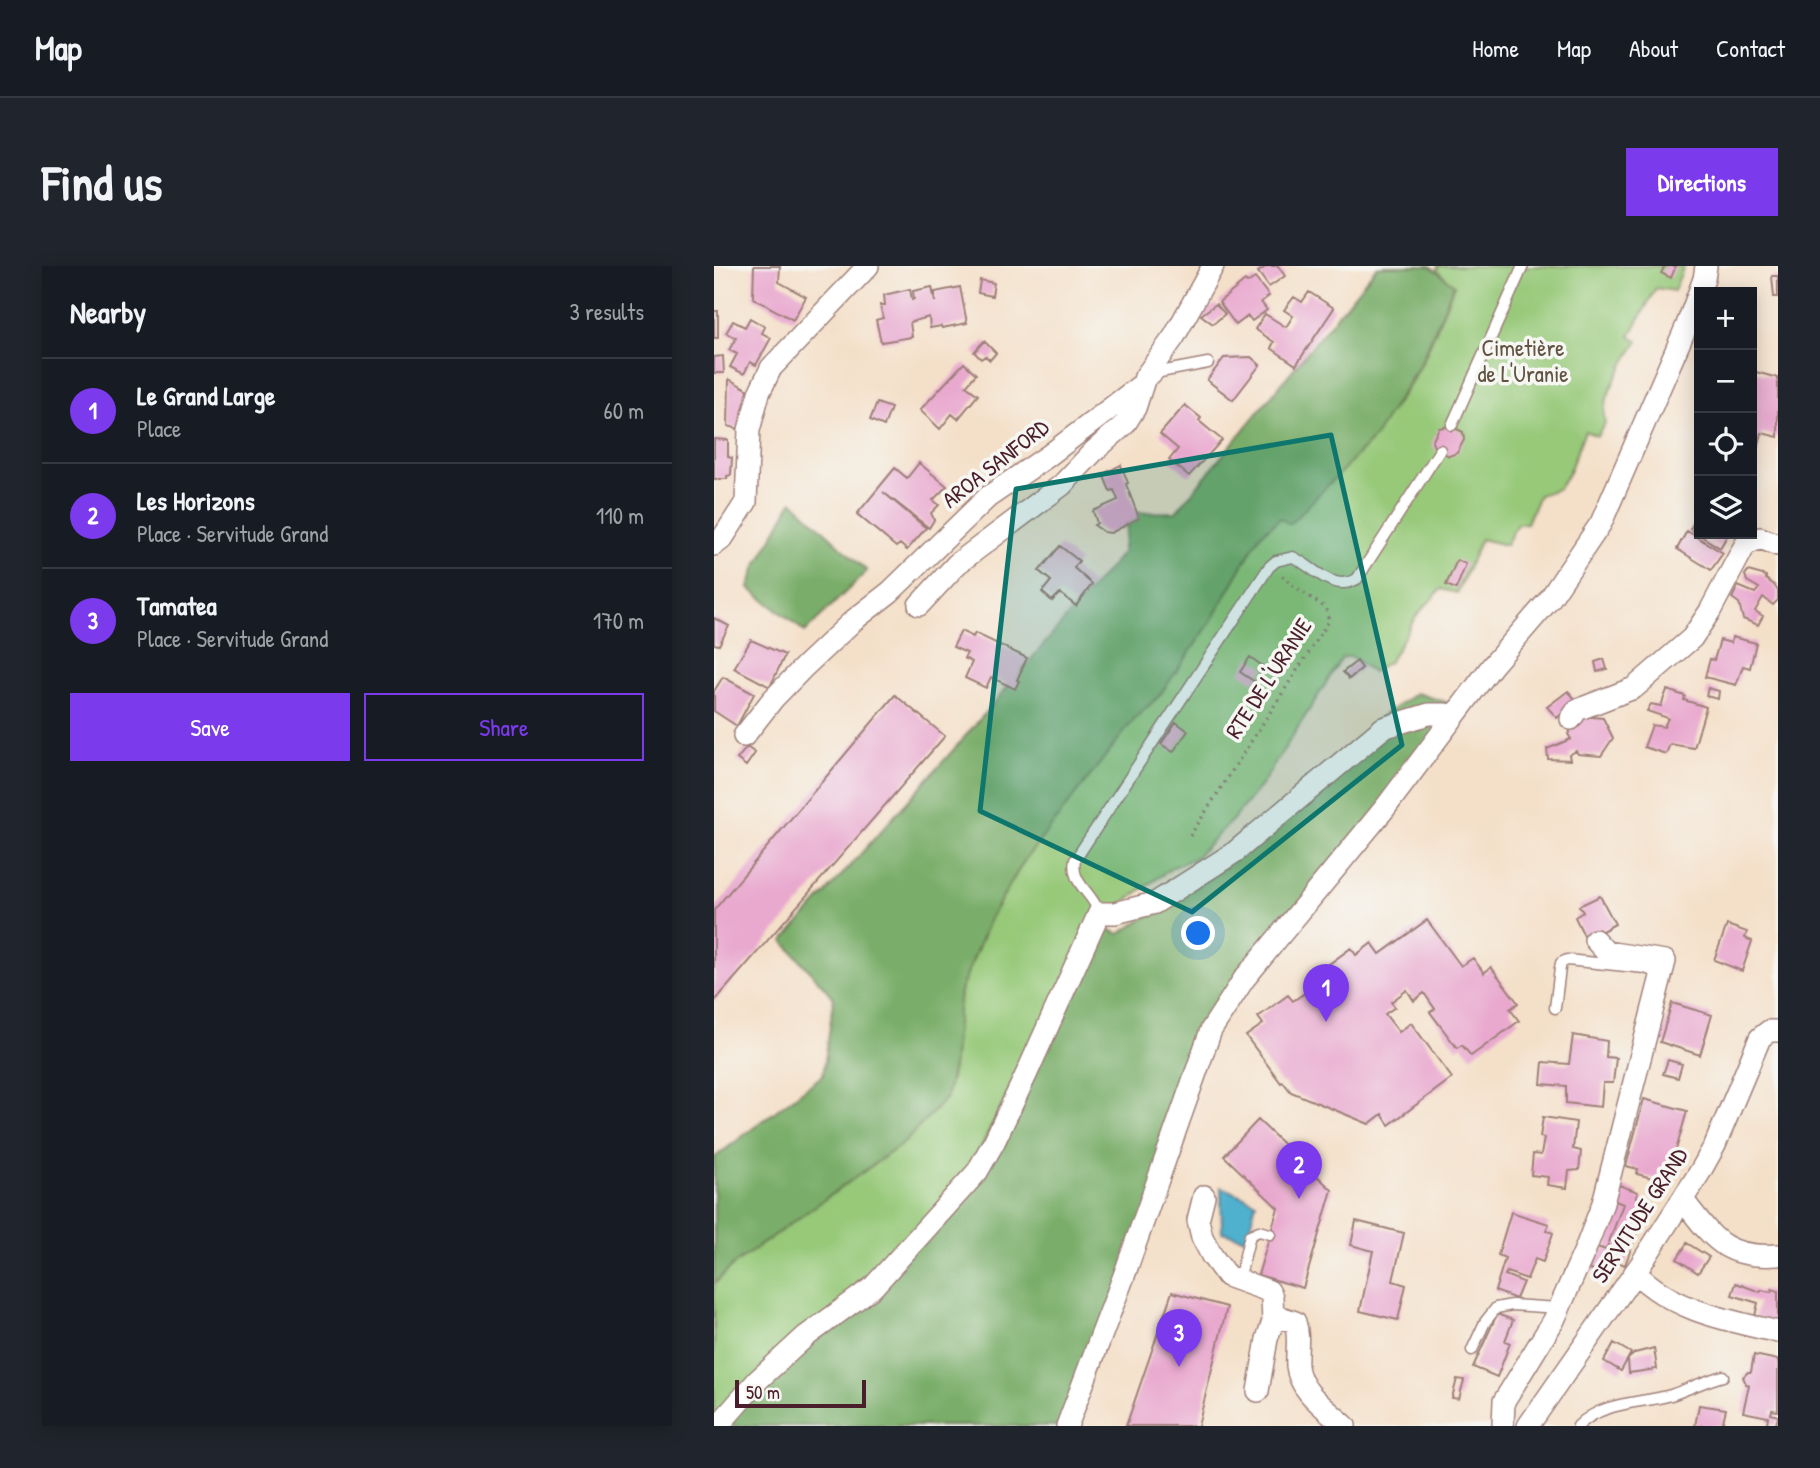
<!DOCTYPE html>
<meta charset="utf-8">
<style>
:root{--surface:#171b24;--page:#20242c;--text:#f1f3f6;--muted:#9ea1a6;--line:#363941;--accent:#7c3aed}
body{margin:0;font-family:"Patrick Hand",sans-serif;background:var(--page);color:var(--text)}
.controls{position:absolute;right:21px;top:21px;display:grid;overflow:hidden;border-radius:0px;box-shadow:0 4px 18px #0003}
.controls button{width:63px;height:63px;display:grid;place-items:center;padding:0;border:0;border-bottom:2px solid var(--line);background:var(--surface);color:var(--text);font:35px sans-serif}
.scale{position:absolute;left:21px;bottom:18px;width:131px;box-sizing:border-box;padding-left:7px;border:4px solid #4a1f2b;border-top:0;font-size:19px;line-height:24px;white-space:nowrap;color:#4a1f2b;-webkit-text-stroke:5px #f6f6f2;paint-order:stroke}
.you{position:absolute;left:485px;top:668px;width:24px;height:24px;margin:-18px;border:5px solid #fff;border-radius:50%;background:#1a73e8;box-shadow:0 0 0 10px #1a73e833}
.badge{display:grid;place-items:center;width:46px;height:46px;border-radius:50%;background:var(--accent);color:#fff;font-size:23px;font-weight:700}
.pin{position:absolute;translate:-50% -58px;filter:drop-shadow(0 2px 4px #0008)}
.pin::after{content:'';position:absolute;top:37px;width:24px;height:21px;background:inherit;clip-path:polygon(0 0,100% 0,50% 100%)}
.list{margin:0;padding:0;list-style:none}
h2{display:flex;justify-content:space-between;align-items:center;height:91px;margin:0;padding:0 28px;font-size:30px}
h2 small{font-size:23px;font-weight:400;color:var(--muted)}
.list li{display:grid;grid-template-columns:46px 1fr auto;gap:21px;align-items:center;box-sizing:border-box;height:105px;padding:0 28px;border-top:2px solid var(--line)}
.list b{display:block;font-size:26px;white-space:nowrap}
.list p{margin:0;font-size:23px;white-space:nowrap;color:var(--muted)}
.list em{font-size:23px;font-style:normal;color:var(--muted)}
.actions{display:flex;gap:14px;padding:21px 28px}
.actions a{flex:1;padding:16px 0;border:2px solid var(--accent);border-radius:0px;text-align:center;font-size:24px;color:var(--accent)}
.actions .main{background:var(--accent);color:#fff}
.icon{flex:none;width:38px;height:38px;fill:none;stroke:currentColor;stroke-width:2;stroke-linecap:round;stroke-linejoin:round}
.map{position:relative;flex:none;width:1064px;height:1160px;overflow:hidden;border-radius:0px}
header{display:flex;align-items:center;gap:42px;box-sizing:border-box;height:98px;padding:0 35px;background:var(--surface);border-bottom:2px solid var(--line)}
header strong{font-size:33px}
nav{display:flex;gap:38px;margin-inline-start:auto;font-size:24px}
.intro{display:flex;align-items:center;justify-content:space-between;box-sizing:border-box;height:168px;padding:0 42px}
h1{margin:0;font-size:49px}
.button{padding:18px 32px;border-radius:0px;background:var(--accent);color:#fff;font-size:24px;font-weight:700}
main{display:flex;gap:42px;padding:0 42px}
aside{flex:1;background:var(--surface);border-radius:0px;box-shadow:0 4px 18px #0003}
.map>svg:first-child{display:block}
.green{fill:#97c979;stroke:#707452;stroke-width:2}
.forest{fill:#79ad69;stroke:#62664a;stroke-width:2}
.water{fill:#4fb1ce;stroke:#4c687c;stroke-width:2}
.building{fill:#e9a9cf}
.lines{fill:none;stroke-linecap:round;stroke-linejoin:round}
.service-casing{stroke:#9f807a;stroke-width:13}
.minor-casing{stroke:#9f807a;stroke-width:24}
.path{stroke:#9f807a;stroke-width:3.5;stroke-dasharray:2 5;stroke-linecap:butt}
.service{stroke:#fff;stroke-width:10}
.minor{stroke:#fff;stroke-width:21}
.marked{fill:#0f766e;fill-opacity:0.2;stroke:#0f766e;stroke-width:5;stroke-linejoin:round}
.labels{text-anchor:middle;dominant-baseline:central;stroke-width:7;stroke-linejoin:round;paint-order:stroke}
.park-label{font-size:23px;fill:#615242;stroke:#f6f6f2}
.street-label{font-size:23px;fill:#4a1f2b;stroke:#f6f6f2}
</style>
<header>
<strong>Map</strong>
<nav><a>Home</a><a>Map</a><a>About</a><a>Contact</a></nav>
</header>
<div class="intro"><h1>Find us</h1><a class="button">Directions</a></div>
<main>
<aside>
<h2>Nearby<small>3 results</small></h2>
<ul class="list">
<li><span class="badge">1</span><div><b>Le Grand Large</b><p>Place</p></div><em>60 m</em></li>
<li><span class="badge">2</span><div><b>Les Horizons</b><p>Place · Servitude Grand</p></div><em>110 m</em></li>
<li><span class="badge">3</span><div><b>Tamatea</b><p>Place · Servitude Grand</p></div><em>170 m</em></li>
</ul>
<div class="actions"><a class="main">Save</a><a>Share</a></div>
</aside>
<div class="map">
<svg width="1064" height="1160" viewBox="0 0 1064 1160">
<rect width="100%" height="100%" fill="#f6f6f2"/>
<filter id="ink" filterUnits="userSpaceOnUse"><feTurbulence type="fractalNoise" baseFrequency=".0143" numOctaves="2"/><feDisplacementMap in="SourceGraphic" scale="14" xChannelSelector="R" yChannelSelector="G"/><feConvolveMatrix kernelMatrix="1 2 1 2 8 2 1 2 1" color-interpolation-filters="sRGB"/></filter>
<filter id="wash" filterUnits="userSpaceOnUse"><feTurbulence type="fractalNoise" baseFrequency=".00686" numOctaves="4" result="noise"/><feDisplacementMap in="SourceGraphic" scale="28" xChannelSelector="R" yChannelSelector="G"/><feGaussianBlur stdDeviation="1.57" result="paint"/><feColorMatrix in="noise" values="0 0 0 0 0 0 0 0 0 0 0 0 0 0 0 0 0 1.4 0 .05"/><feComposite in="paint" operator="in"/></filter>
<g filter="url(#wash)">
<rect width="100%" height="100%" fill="#f4e0c9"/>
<path class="green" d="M724,0H970L960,25L942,22L916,70L924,75C912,94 884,135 891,157L883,170L871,165L854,208L844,223L825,229L813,257L803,258L792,279L767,273L743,327L727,323L702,350L676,395L658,406L637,390L628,392L548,518L520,552L481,592L459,601L381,657L260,901L220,951L0,1157V1018L19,999L232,833L239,801L246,725L276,652L310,595L421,452L445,430L496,357L546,269L566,252L576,258C614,215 665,166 696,118C715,88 726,52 740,19L723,5Z"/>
<path class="forest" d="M670,0H716L740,19L707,97L660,172L576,258L566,252L546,269L496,357L445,430L421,452L310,595L276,652L246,725L239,801L232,832L191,876L19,999L0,1018V892L109,809L120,732L69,675L242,481L408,287L415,247L462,246L663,1Z
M78,235L153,305L91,366L35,322L41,303Z
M702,427L748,441L505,748L357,1160H0L122,1053L248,918L381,657L405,668L513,600L667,451Z"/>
<path class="water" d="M507,921L542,936L533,973L508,966Z"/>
<g id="blocks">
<path class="building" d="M40,0H66L65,16L92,31L79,54L39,32Z
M553,0H564L571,10L555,21L544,6Z
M951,0H962L957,12L947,7Z
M1058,10H1064V31H1060Z
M541,12L555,30L547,36L553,44L538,55L534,50L522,59L505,36L531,15L533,17Z
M266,14L280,17L278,30L264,27Z
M218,21L221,36V26L246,21L253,57L228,62L227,60L216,62L215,51L196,56L198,71L167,76L162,54L169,52L166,39H171L170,29L196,23L198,34L200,33L199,25Z
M595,26L620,42L582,99L557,82L560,76L541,63L551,48L572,61L579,50L570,44L580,31L588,36Z
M502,38L511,48L499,58L487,49Z
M0,45H4V72H0Z
M36,52L51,61L48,67L57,72L42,99L36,96L30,108L16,101L23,88L15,84L22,72L12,67L19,55L31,61Z
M270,75L282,87L276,94L271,90L267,93L260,86Z
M9,90L10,107H0V91Z
M537,91L546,99L519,134L493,114L510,92Z
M250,97L262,108L252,120L264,129L244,153L238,148L226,163L206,144Z
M1038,105L1064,112V171L1048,167L1044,182L1038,180Z
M15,113L38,126L28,164L14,160Z
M163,137L177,142L170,160L156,154Z
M471,139L487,152L485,155L508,174L475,210L455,194L464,183L446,168Z
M737,160L749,166L750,174L743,187L735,190L721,183L718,176L725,162Z
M0,173L14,174V191L18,192L17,209L13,210V213H0Z
M205,197L233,220L219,234L225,239L217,247L220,254L215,262L169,226L212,262L193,284L186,278L182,281L143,248L181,202L193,212Z
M407,199L414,217L412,218L425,252L397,267L390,266L380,259L383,257L379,245L404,234L400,224L396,225L389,208Z
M985,247V268H1014L1006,282L976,263Z
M973,265L1009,287L997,304L963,283Z
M346,280L365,295L360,302L378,318L362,340L346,327L338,335L328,326L337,315L325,305Z
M743,294L752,298L742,323L732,319Z
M1034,305L1052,310V313L1060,319L1064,325V334L1059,339L1049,331L1041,345L1049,350L1044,359L1029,353L1025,337L1018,332L1024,320L1041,327L1045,322L1033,315L1031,309Z
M0,352L15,360L5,379L0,378Z
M247,365L259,371L261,367L313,392L303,414L305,415L301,423L277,411L272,422L251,412L258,396L250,392L253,387L239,381Z
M1018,371L1042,377L1036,402L1029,400L1022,419L991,411L996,393L1000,394L1006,374L1017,377Z
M37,374L71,389L56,421L20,402Z
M536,391L550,401L541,416L526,406Z
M890,393L893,403L883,406L881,396Z
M643,395L648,402L635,413L629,406Z
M9,411L40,428L23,460L0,445V425Z
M994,422L1005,425L1004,433L992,430Z
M953,424L971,430L970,434L992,441L980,482L956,478L952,488L930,481L938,459L950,461L954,452L933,445L937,438L947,440Z
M854,425L862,434L843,452L833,441Z
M181,429L231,470L0,736V644Z
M867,450L889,452L899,472L887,490L864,488L862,485L855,489L856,494L834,493L833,483L857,473L854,468Z
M462,456L474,465L459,486L447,478Z
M33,481L41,487L32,500L23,493Z
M886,630L901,658L872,674L861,651L869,646L865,640Z
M713,654L747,700L759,692L770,707L777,701L804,737L796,743L805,755L757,790L748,779L743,782L716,746L721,743L710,727L700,735L693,724L677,736L681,741L671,748L685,766L697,757L738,812L675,859L668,848L655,858L577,826L569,816L567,817L532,770L549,758L544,751L574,729L579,735L595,724L612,711L607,704L637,682L642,689L658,677L666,688Z
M1013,659L1033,666L1031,672L1038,675L1028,705L1000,694Z
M958,737L998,749L986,789L946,776Z
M859,769L893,775L892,791L902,792L899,817H889L887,841L852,837V820L827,818L829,796L855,798Z
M954,794L968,798L964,812L949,808Z
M930,833L973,845L953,916L923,908L924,903L912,900Z
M829,851L862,856L859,883L867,885L865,904L855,905L853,922L833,919L834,911L817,909L819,888L827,889L830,872L826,871Z
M544,854L618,924L589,1022L544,1009L564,942L510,890Z
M905,919L924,926L922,931L934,936L911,999L892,992L886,1008L875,1003L883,981L892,984L909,938L899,934Z
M797,946L835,958L832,964L839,967L829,996L821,993L813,1013L793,1006L791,1009L809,1016L802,1033L781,1025L791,992L784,989Z
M642,955L690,967L679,1015L692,1019L684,1054L646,1045L659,985L637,979Z
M973,977L995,991L984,1007L963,993Z
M1022,1017L1046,1026L1047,1024L1057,1026L1058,1023L1064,1025V1062L1041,1050L1044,1037L1018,1029Z
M458,1026L513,1041L484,1160H412Z
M783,1048L799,1054L791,1075L796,1077L783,1111L759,1101Z
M900,1077L917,1087L907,1105L890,1095Z
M940,1082L943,1103L915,1107L914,1093L921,1087Z
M1040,1089L1064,1094V1145L1058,1144L1057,1148L1064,1150L1062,1159L1053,1157L1054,1151L1029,1146L1035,1119L1032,1118L1029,1111L1034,1106H1037Z
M743,1113L750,1114L745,1133L738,1132Z
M985,1139L1012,1143L1008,1160H981Z"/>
</g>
</g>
<g filter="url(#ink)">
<use href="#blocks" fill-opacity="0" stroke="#9f807a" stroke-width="2"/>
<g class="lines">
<defs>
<path id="service" d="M439,113L446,106L494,97
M738,159L809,0
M385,647C379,626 356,618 361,594L555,301L562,295L579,291C600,301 618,327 643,313L726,184
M841,742L846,702L847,697L853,694L931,702L948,708
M525,1014L536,969L545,965L556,968
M758,1084L771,1056L782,1042L798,1039L845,1042
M864,1160C889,1135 925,1138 957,1129C975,1123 990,1115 1009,1110"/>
<path id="minor" d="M0,279L8,273L32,236L35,164L45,127L57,102L154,0
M205,339L243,298L348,219L379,186L411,158L421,142L431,111L460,71L499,0
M857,453L863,444L920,422L978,372L996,345L1031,279L1046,272L1064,279
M30,470L59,433L91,400L140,354L176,326L274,231L334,190L427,119
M490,930L484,954L488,971L498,990L513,1010L555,1025L558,1031L559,1055
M969,934C999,972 1010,993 1064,989
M921,1006C959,1045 1013,1054 1064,1066
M544,1125L553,1073L559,1055L569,1052L581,1056C586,1071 582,1084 583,1100C586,1127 613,1143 631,1160
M4,1160L44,1114L91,1071L159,1021L263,906L280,876L312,809L385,647H401L441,637L521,586L669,462L715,448H731L739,450
M353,1160L411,1007L497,764L530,713L671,542L778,400L835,334L887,257L973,59L990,13L992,0
M789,1160L790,1135L840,1054L871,984L889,937L951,695L892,686L881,674
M814,1160L927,998L986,906L1001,879L1046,772L1055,765H1064"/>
</defs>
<use href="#service" class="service-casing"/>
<use href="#minor" class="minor-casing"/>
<path class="path" d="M476,570L615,355L612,342L578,319L565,307"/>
<use href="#service" class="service"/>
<use href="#minor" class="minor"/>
</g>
</g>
<path class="marked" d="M617,169L688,479L478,646L266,545L302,223Z"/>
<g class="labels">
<g class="park-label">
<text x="809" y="81">Cimetière<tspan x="809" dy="26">de L'Uranie</tspan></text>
</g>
<g class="street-label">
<text transform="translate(281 197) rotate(-38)">AROA SANFORD</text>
<text transform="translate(554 412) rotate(-57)">RTE DE L'URANIE</text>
<text transform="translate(925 949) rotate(-57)">SERVITUDE GRAND</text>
</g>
</g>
</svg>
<div class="controls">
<button>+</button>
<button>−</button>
<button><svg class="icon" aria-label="locate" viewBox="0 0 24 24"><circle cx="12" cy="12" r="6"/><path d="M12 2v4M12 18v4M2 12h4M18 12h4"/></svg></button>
<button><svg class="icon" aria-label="layers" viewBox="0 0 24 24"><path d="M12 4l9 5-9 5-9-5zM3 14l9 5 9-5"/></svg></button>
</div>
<div class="scale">50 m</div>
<div class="you"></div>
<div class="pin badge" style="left:612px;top:756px">1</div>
<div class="pin badge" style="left:585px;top:933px">2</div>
<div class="pin badge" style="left:465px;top:1101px">3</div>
</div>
</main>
